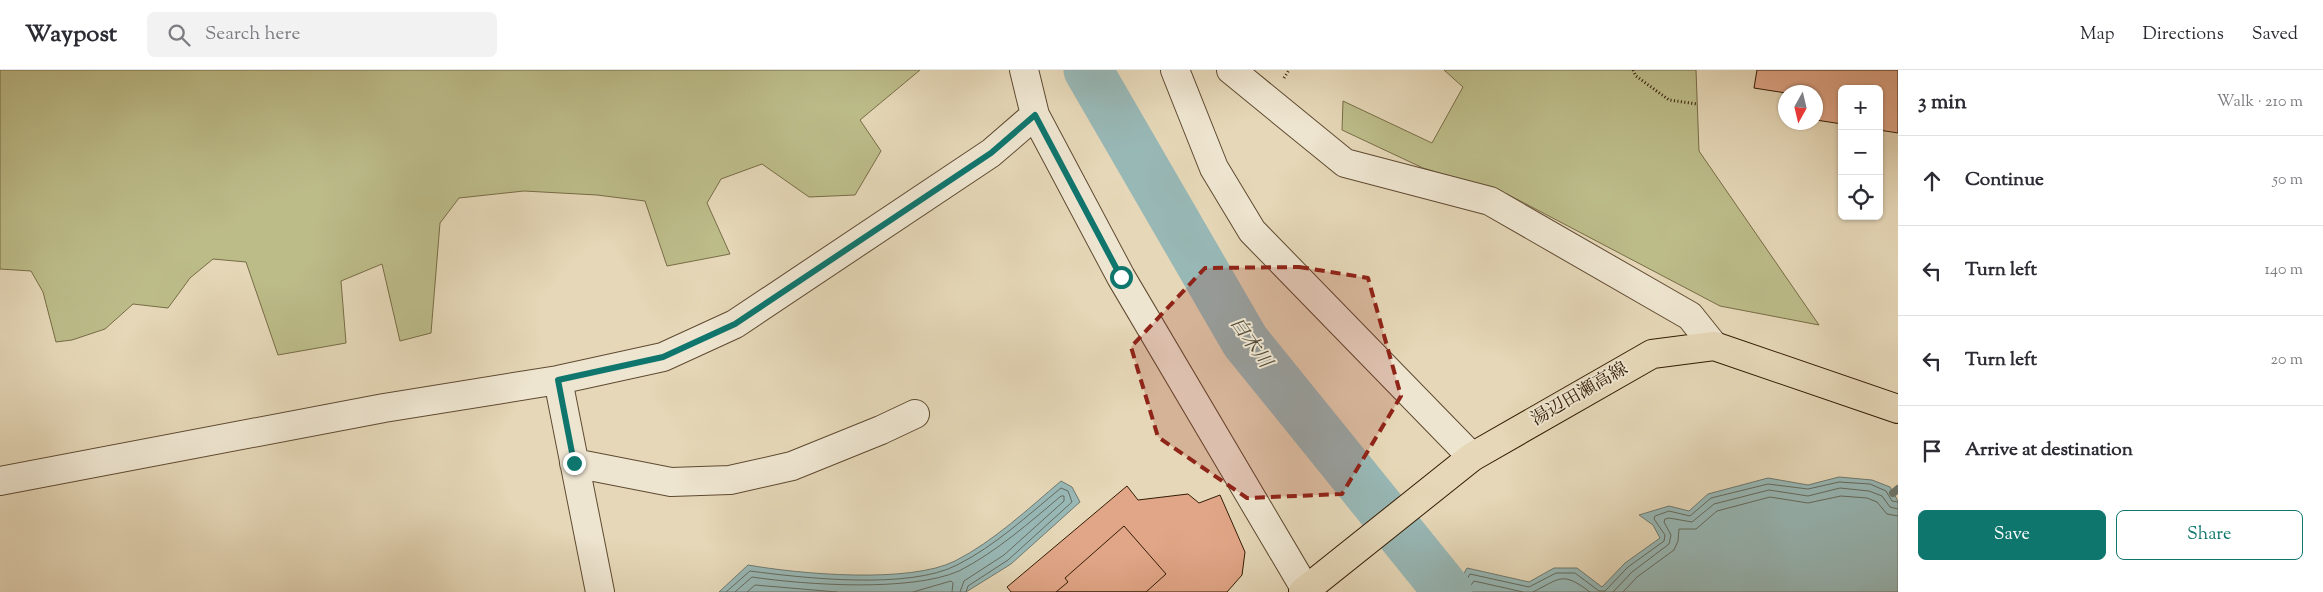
<!DOCTYPE html>
<meta charset="utf-8">
<style>
:root{--surface:#fff;--page:#f2f2f3;--text:#2b2b33;--muted:#7c7c81;--line:#e1e1e2;--accent:#0f766e}
body{margin:0;font-family:"Sorts Mill Goudy","Noto Serif JP",serif;background:var(--page);color:var(--text)}
.controls{position:absolute;right:15px;top:15px;display:grid;overflow:hidden;border-radius:8px;box-shadow:0 1px 4px #0004}
.controls button{width:45px;height:45px;display:grid;place-items:center;padding:0;border:0;border-bottom:1px solid var(--line);background:var(--surface);color:var(--text);font:25px sans-serif}
.compass{position:absolute;left:1778px;top:15px;width:45px;height:45px;border-radius:50%;background:var(--surface);box-shadow:0 1px 4px #0004;rotate:188deg}
.stop{position:absolute;width:15px;height:15px;margin:-11px;border:4px solid #0f766e;border-radius:50%;background:#fff}
.stop.end{background:#0f766e;border-color:#fff;box-shadow:0 1px 5px #0008}
.list{margin:0;padding:0;list-style:none}
h2{display:flex;justify-content:space-between;align-items:center;height:65px;margin:0;padding:0 20px;font-size:21px}
h2 small{font-size:16px;font-weight:400;color:var(--muted)}
.list li{display:grid;grid-template-columns:32px 1fr auto;gap:15px;align-items:center;box-sizing:border-box;height:90px;padding:0 20px;border-top:1px solid var(--line)}
.list b{display:block;font-size:19px;white-space:nowrap}
.list em{font-size:16px;font-style:normal;color:var(--muted)}
.actions{display:flex;gap:10px;padding:15px 20px}
.actions a{flex:1;padding:11px 0;border:1px solid var(--accent);border-radius:8px;text-align:center;font-size:18px;color:var(--accent)}
.actions .main{background:var(--accent);color:#fff}
.icon{flex:none;width:28px;height:28px;fill:none;stroke:currentColor;stroke-width:2;stroke-linecap:round;stroke-linejoin:round}
.map{position:relative;flex:none;width:1898px;height:522px;overflow:hidden}
header{display:flex;align-items:center;gap:30px;box-sizing:border-box;height:70px;padding:0 25px;background:var(--surface);border-bottom:1px solid var(--line)}
header strong{font-size:24px}
nav{display:flex;gap:28px;margin-inline-start:auto;font-size:18px}
.search{width:350px;height:45px;background:var(--page);display:flex;align-items:center;gap:12px;box-sizing:border-box;padding:0 18px;border-radius:8px;color:var(--muted);font-size:19px}
main{display:flex}
aside{flex:1;background:var(--surface)}
.map>svg:first-child{display:block}
.green{fill:#bcbc89;stroke:#776c46}
.water{fill:#98b8b6;stroke:#6f796f}
.lines{fill:none;stroke-linecap:round;stroke-linejoin:round}
.shore{stroke:#656a5d;stroke-width:1}
.stream{stroke:#6f796f;stroke-width:8}
.river{stroke:#98b8b6;stroke-width:49}
.building{fill:#e1a687;stroke:#321b04}
.minor-casing{stroke:#5f4a31;stroke-width:30}
.major-casing{stroke:#321b04;stroke-width:30}
.path{stroke:#321b04;stroke-width:3;stroke-dasharray:1 2.5;stroke-linecap:butt}
.minor{stroke:#eee5d0;stroke-width:28}
.major{stroke:#e5d7b7;stroke-width:28}
.route{stroke:#0f766e;stroke-width:6}
.marked{fill:#8f2418;fill-opacity:0.2;stroke:#8f2418;stroke-width:4;stroke-dasharray:10 6;stroke-linejoin:round}
.labels{text-anchor:middle;dominant-baseline:central;stroke-width:4;stroke-linejoin:round;paint-order:stroke}
.street-label{font-size:18px;fill:#321b04;stroke:#eee5d0}
.water-label{font-size:19px;font-style:italic;fill:#514a39;stroke:#eee5d0}
</style>
<header>
<strong>Waypost</strong>
<div class="search"><svg class="icon" aria-label="search" viewBox="0 0 24 24"><circle cx="10" cy="10" r="6"/><path d="M15 15l6 6"/></svg>Search here</div>
<nav><a>Map</a><a>Directions</a><a>Saved</a></nav>
</header>
<main>
<div class="map">
<svg width="1898" height="522" viewBox="0 0 1898 522">
<rect width="100%" height="100%" fill="#e5d7b7"/>
<filter id="stains"><feTurbulence type="fractalNoise" baseFrequency=".004" numOctaves="4"/><feColorMatrix values="0 0 0 0 .2 0 0 0 0 .09 0 0 0 0 .02 0 0 0 .5 -.17"/></filter>
<radialGradient id="worn" r=".72"><stop offset=".6" stop-color="#630" stop-opacity="0"/><stop offset="1" stop-color="#630" stop-opacity=".3"/></radialGradient>
<path class="green" d="M0,0H920L860,50L881,81L855,125L809,127L762,94L721,109L707,133L730,184L667,196L645,131L597,125L524,121L459,128L440,153L431,263L400,271L382,194L341,211L346,273L278,285L246,192L213,189L190,208L168,238L133,234L105,259L72,270L56,272L43,222L31,201L0,199Z
M1444,0H1696L1699,81L1819,255L1720,236L1507,124L1423,98L1342,60L1343,31L1432,73L1463,17Z"/>
<path class="water" d="M1839,407L1872,410L1890,417L1898,431V522H1453L1467,498L1529,512L1554,498H1577L1602,517L1625,493L1660,468L1653,455L1639,445L1669,436L1689,441L1708,424L1768,408L1808,415Z
M1061,411L1072,417L1080,432L1011,494L966,522H719L748,495C799,504 909,514 955,491C994,471 1028,439 1061,411Z"/>
<g class="lines">
<path class="shore" d="M726,522L750,501C803,508 909,520 957,495C995,476 1028,445 1061,418L1068,421L1072,432L1008,490L968,516L966,522
M735,522L752,507C806,515 911,522 959,501C996,482 1029,453 1061,426H1064V431L1004,485L964,511L960,522
M747,522L755,515L837,522
M913,522L951,511L953,513L952,522
M1459,522L1470,504L1529,517L1556,503H1575L1599,521H1605L1628,497L1664,471L1665,465L1654,449L1655,446L1669,441L1690,446L1711,428L1768,414L1808,419L1839,412L1870,414L1886,421L1892,431L1898,432
M1466,522L1474,511L1523,522
M1533,522C1561,508 1562,501 1590,522
M1613,522L1632,502L1669,474L1671,465L1664,452L1665,449L1669,448L1692,452L1714,434L1769,420L1808,426L1840,418L1869,421L1882,426L1890,437L1898,439
M1623,522L1637,507L1674,480L1678,471L1679,459H1696L1717,441L1770,427L1808,433L1841,426L1867,428L1877,432L1887,444L1898,446"/>
<path class="stream" d="M1893,423L1898,419"/>
<path class="river" d="M1088,0L1245,271L1448,522"/>
</g>
<path class="building" d="M1757,0H1898V63L1879,60V19H1842V54L1816,50V22L1786,23L1754,18Z
M1127,416L1138,430L1188,424L1199,433L1220,425L1245,482L1242,505L1227,522H1011L1007,517Z
M1124,456L1166,504L1146,522H1056L1068,512L1065,508Z"/>
<g class="lines">
<defs>
<path id="minor" d="M1024,0L1035,45L1121,207L1306,520
M1175,0L1214,98L1252,161L1472,387
M1231,0L1345,93L1490,131L1690,246L1714,276
M558,310L600,522
M574,393L671,412L730,410L792,396L881,360L915,344
M0,411L384,338L558,310L663,287L735,254L991,83L1035,45"/>
<path id="major" d="M1303,522L1472,387L1652,284L1714,276L1898,339"/>
</defs>
<use href="#minor" class="minor-casing"/>
<use href="#major" class="major-casing"/>
<path class="path" d="M1633,0L1636,6L1669,30L1697,34
M1284,8L1289,0"/>
<use href="#minor" class="minor"/>
<use href="#major" class="major"/>
</g>
<g class="lines">
<path class="route" d="M574,393L558,310L663,287L735,254L991,83L1035,45L1121,207"/>
</g>
<path class="marked" d="M1299,197L1368,208L1401,326L1342,424L1247,428L1158,367L1131,277L1205,198Z"/>
<g class="labels">
<g class="street-label">
<text transform="translate(1580 325) rotate(-30)">湯辺田瀬高線</text>
</g>
<g class="water-label">
<text transform="translate(1250 273) rotate(55)">白木川</text>
</g>
</g>
<rect width="100%" height="100%" filter="url(#stains)"/>
<rect width="100%" height="100%" fill="url(#worn)"/>
</svg>
<div class="controls">
<button>+</button>
<button>−</button>
<button><svg class="icon" aria-label="locate" viewBox="0 0 24 24"><circle cx="12" cy="12" r="6"/><path d="M12 2v4M12 18v4M2 12h4M18 12h4"/></svg></button>
</div>
<svg class="compass" viewBox="-18 -18 36 36"><path d="M0-13l5 13h-10z" fill="#e53935"/><path d="M0 13l5-13h-10z" fill="#7c7c81"/></svg>
<div class="stop" style="left:1121px;top:207px"></div>
<div class="stop end" style="left:574px;top:393px"></div>
</div>
<aside>
<h2>3 min<small>Walk · 210 m</small></h2>
<ul class="list">
<li><svg class="icon" aria-label="ahead" viewBox="0 0 24 24"><path d="M12 20V5M6 11l6-6 6 6"/></svg><div><b>Continue</b></div><em>50 m</em></li>
<li><svg class="icon" aria-label="left" viewBox="0 0 24 24"><path d="M17 20v-9H6M10 6l-5 5 5 5"/></svg><div><b>Turn left</b></div><em>140 m</em></li>
<li><svg class="icon" aria-label="left" viewBox="0 0 24 24"><path d="M17 20v-9H6M10 6l-5 5 5 5"/></svg><div><b>Turn left</b></div><em>20 m</em></li>
<li><svg class="icon" aria-label="arrive" viewBox="0 0 24 24"><path d="M6 21V4h12l-3 4 3 4H6"/></svg><div><b>Arrive at destination</b></div></li>
</ul>
<div class="actions"><a class="main">Save</a><a>Share</a></div>
</aside>
</main>
